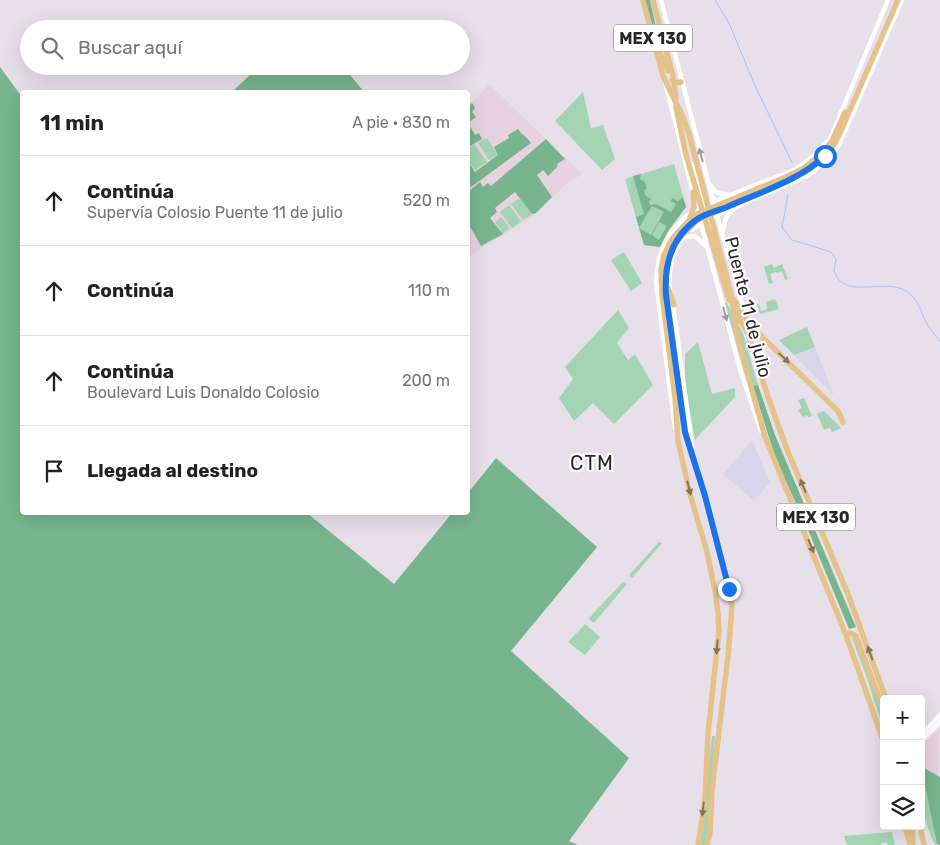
<!DOCTYPE html>
<html lang="es">
<meta charset="utf-8">
<style>
:root{--surface:#fff;--page:#f2f2f2;--text:#222;--muted:#767676;--line:#e0e0e0}
body{margin:0;font-family:Rubik,sans-serif;background:var(--page);color:var(--text)}
.controls{position:absolute;right:15px;bottom:15px;display:grid;overflow:hidden;border-radius:5px;box-shadow:0 5px 20px #0002}
.controls button{width:45px;height:45px;display:grid;place-items:center;padding:0;border:0;border-bottom:1px solid var(--line);background:var(--surface);color:var(--text);font:25px sans-serif}
.stop{position:absolute;width:15px;height:15px;margin:-11px;border:4px solid #1a73e8;border-radius:50%;background:#fff}
.stop.end{background:#1a73e8;border-color:#fff;box-shadow:0 1px 5px #0008}
.list{margin:0;padding:0;list-style:none}
h2{display:flex;justify-content:space-between;align-items:center;height:65px;margin:0;padding:0 20px;font-size:21px}
h2 small{font-size:16px;font-weight:400;color:var(--muted)}
.list li{display:grid;grid-template-columns:32px 1fr auto;gap:15px;align-items:center;box-sizing:border-box;height:90px;padding:0 20px;border-top:1px solid var(--line)}
.list b{display:block;font-size:19px;white-space:nowrap}
.list p{margin:0;font-size:16px;white-space:nowrap;color:var(--muted)}
.list em{font-size:16px;font-style:normal;color:var(--muted)}
.icon{flex:none;width:28px;height:28px;fill:none;stroke:currentColor;stroke-width:2;stroke-linecap:round;stroke-linejoin:round}
.map{position:relative;flex:none;width:940px;height:845px;overflow:hidden}
.search{position:absolute;background:var(--surface);box-shadow:0 5px 20px #0002;left:20px;top:20px;width:450px;height:55px;display:flex;align-items:center;gap:12px;box-sizing:border-box;padding:0 18px;border-radius:28px;color:var(--muted);font-size:19px}
.panel{position:absolute;background:var(--surface);box-shadow:0 5px 20px #0002;left:20px;top:90px;width:450px;height:425px;border-radius:5px}
.map>svg:first-child{display:block}
.education{fill:#e7d2e0}
.medical{fill:#d9d6ec}
.green{fill:#a4d4b4}
.forest{fill:#78b58e;fill-rule:evenodd}
.lines{fill:none;stroke-linecap:round;stroke-linejoin:round}
.stream{stroke:#a8c3fb;stroke-width:1}
.tertiary{stroke:#fff;stroke-width:4.5}
.primary{stroke:#e5c28a;stroke-width:5.5}
.oneway{fill:#9e9d9f}
.oneway2{fill:#86745a}
.route{stroke:#1a73e8;stroke-width:6}
.labels{text-anchor:middle;dominant-baseline:central;stroke-width:4.5;stroke-linejoin:round;paint-order:stroke}
.shield{fill:#fff;stroke:#686769;stroke-width:1}
.shield-label{font-size:16px;font-weight:bold;fill:#282629}
.street-label{font-size:18px;fill:#282629;stroke:#fff}
.quarter-label{font-size:20px;letter-spacing:1px;fill:#282629;stroke:#fff}
</style>
<div class="map">
<svg width="940" height="845" viewBox="0 0 940 845">
<rect width="100%" height="100%" fill="#e7e0ea"/>
<path class="education" d="M489,84L582,174L565,185L536,214L468,257V106Z
M939,729L940,845H937L926,785L921,768V747Z"/>
<path class="medical" d="M815,347L834,395L794,355Z
M752,440L770,482L754,501L723,474Z"/>
<path class="green" d="M583,92L591,128L603,125L615,159L602,170L555,121Z
M487,138L498,155L489,160L478,143Z
M474,144L487,162L475,170L468,160V148Z
M674,164L686,207L668,231L660,247L644,245L625,179Z
M520,198L532,214L523,220L511,204Z
M509,205L521,221L512,228L500,212Z
M501,217L510,228L503,233L495,222Z
M624,252L642,283L631,291L611,260Z
M772,264L774,268L782,264L788,279L785,280L782,271L777,273L776,272L770,274L773,283L769,284L764,267Z
M775,299L779,309L760,314L757,304H759L761,311L767,309L766,302Z
M725,303H727L743,334L758,385L753,386L738,349Z
M618,310L629,328L617,343L628,360L635,354L653,385L614,424L593,403L574,421L559,398L573,379L565,367Z
M807,327L815,347L794,355L779,340Z
M698,342L712,394L735,388V397L695,440L685,385V354Z
M804,398L812,416L808,417L807,415L803,417L798,410L802,408L798,400Z
M823,411H824L841,428L832,432L830,428L824,430L817,414Z
M659,542L662,543L633,577L631,578L630,574Z
M623,582L627,584L626,585L594,623L591,621L589,618Z
M585,624L600,637L585,655L568,642Z
M852,638H854L884,716V732L867,678Z
M712,736H715L710,812L706,845H701Z
M921,768L926,785L937,845H935C922,818 921,797 921,768Z
M892,832L895,845H888L887,842L881,843V845H847L844,836Z"/>
<path class="forest" d="M645,0H650L662,54L657,43Z
M259,66H343L364,92H235L234,90Z
M0,67L22,97V512L307,513L394,584L452,513L468,512V493L496,458L597,547L511,651L629,758L569,841L578,845H0Z
M472,103L475,108L472,112L476,117L468,123L475,135L479,133L482,139L468,147V107Z
M518,129C522,135 527,137 531,143L471,187L468,182V161L475,172L498,155L494,147L509,138L508,135Z
M546,139L565,159L557,164L558,166L548,176L543,170L537,175L552,197L536,213L532,214L515,192L495,208L497,212L490,218L503,234L481,246L468,223V192L480,182L483,187L488,183L491,186Z
M641,174L640,179L645,182L647,189L644,190L645,195L651,199L649,202L650,205L656,204L671,212L676,204L671,201L672,198L678,201L683,197L686,207L668,231L660,247L644,245L636,217L644,214L633,176ZM652,206L664,212L651,235L639,228ZM659,222L667,226L659,240L652,235Z
M758,385L775,435L856,627L849,629L811,537L775,457L753,386Z
M921,766L940,777V845L937,844Z"/>
<g class="lines">
<path class="stream" d="M715,0L729,23L756,88L792,162
M788,195L782,227L792,240L825,250L831,252L836,259L834,271C835,274 838,279 840,281C855,294 884,281 902,289C917,295 920,309 926,322C930,329 935,336 940,341"/>
<path class="tertiary" d="M661,0L714,204
M665,82L693,193
M687,160L695,168L706,208
M710,185L717,193L731,195
M716,212L743,307L747,330
M700,220L740,369L761,431
M691,230L717,215L809,175L828,159L839,145L902,0
M723,230L726,218L733,209
M681,240L685,237L695,236L706,246
M670,291C668,272 672,254 682,239
M673,303L692,447
M675,428L656,281L659,258L665,243L672,231L684,218L697,208L794,170L817,153L830,139L888,0
M921,735L940,715
M921,741L940,722"/>
<path class="primary" d="M643,0L663,76L683,117L689,134L731,294L738,340L765,437L846,635L884,743
M653,0L673,76L676,98
M658,48L668,71
M672,80L675,83L681,82
M676,107L686,155L729,300
M690,217L694,207L693,192
M668,288L674,305
M734,300L751,326L838,411L843,422
M736,313L748,334L768,397L788,452L848,594L886,699
M846,635L850,633L856,636L884,711
M905,826L910,845
M912,826L913,844
M920,826L924,845
M698,845L705,799L708,733L719,631L718,613L715,591L707,552L690,494L678,441L675,397L662,295L661,270L664,255L672,239L695,215L788,176L804,168L822,153L832,141L845,112
M707,845L710,833L712,790L728,656L732,607L729,589L705,495L685,432L666,295V271L669,259L675,243L697,220L806,172L825,156L835,143L840,133L898,0"/>
</g>
<defs><path id="oneway-solid" d="M-6-.8H1V-3.2L6.5 0L1 3.2V.8H-6Z" transform="scale(1.25)"/></defs>
<g class="oneway">
<use href="#oneway-solid" transform="translate(701 155) rotate(-105)"/>
<use href="#oneway-solid" transform="translate(725 314) rotate(75)"/>
</g>
<g class="oneway2">
<use href="#oneway-solid" transform="translate(784 358) rotate(43)"/>
<use href="#oneway-solid" transform="translate(803 486) rotate(-113)"/>
<use href="#oneway-solid" transform="translate(689 488) rotate(76)"/>
<use href="#oneway-solid" transform="translate(811 546) rotate(68)"/>
<use href="#oneway-solid" transform="translate(717 647) rotate(95)"/>
<use href="#oneway-solid" transform="translate(870 653) rotate(-110)"/>
<use href="#oneway-solid" transform="translate(703 809) rotate(96)"/>
</g>
<g class="lines">
<path class="route" d="M729,589L705,496L685,432L666,295C664,266 671,238 696,220C704,214 717,211 727,207C760,192 798,181 825,156"/>
</g>
<g class="labels">
<g class="shield">
<rect x="614" y="24.5" width="78" height="27" rx="4"/>
<rect x="777" y="503.5" width="78" height="27" rx="4"/>
</g>
<g class="shield-label">
<text x="653" y="38">MEX 130</text>
<text x="816" y="517">MEX 130</text>
</g>
<g class="street-label">
<text transform="translate(748 307) rotate(76)">Puente 11 de julio</text>
</g>
<g class="quarter-label">
<text x="592" y="463">CTM</text>
</g>
</g>
</svg>
<div class="controls">
<button>+</button>
<button>−</button>
<button><svg class="icon" aria-label="layers" viewBox="0 0 24 24"><path d="M12 4l9 5-9 5-9-5zM3 14l9 5 9-5"/></svg></button>
</div>
<div class="stop" style="left:825px;top:156px"></div>
<div class="stop end" style="left:729px;top:589px"></div>
<div class="search"><svg class="icon" aria-label="search" viewBox="0 0 24 24"><circle cx="10" cy="10" r="6"/><path d="M15 15l6 6"/></svg>Buscar aquí</div>
<section class="panel">
<h2>11 min<small>A pie · 830 m</small></h2>
<ul class="list">
<li><svg class="icon" aria-label="ahead" viewBox="0 0 24 24"><path d="M12 20V5M6 11l6-6 6 6"/></svg><div><b>Continúa</b><p>Supervía Colosio Puente 11 de julio</p></div><em>520 m</em></li>
<li><svg class="icon" aria-label="ahead" viewBox="0 0 24 24"><path d="M12 20V5M6 11l6-6 6 6"/></svg><div><b>Continúa</b></div><em>110 m</em></li>
<li><svg class="icon" aria-label="ahead" viewBox="0 0 24 24"><path d="M12 20V5M6 11l6-6 6 6"/></svg><div><b>Continúa</b><p>Boulevard Luis Donaldo Colosio</p></div><em>200 m</em></li>
<li><svg class="icon" aria-label="arrive" viewBox="0 0 24 24"><path d="M6 21V4h12l-3 4 3 4H6"/></svg><div><b>Llegada al destino</b></div></li>
</ul>
</section>
</div>
